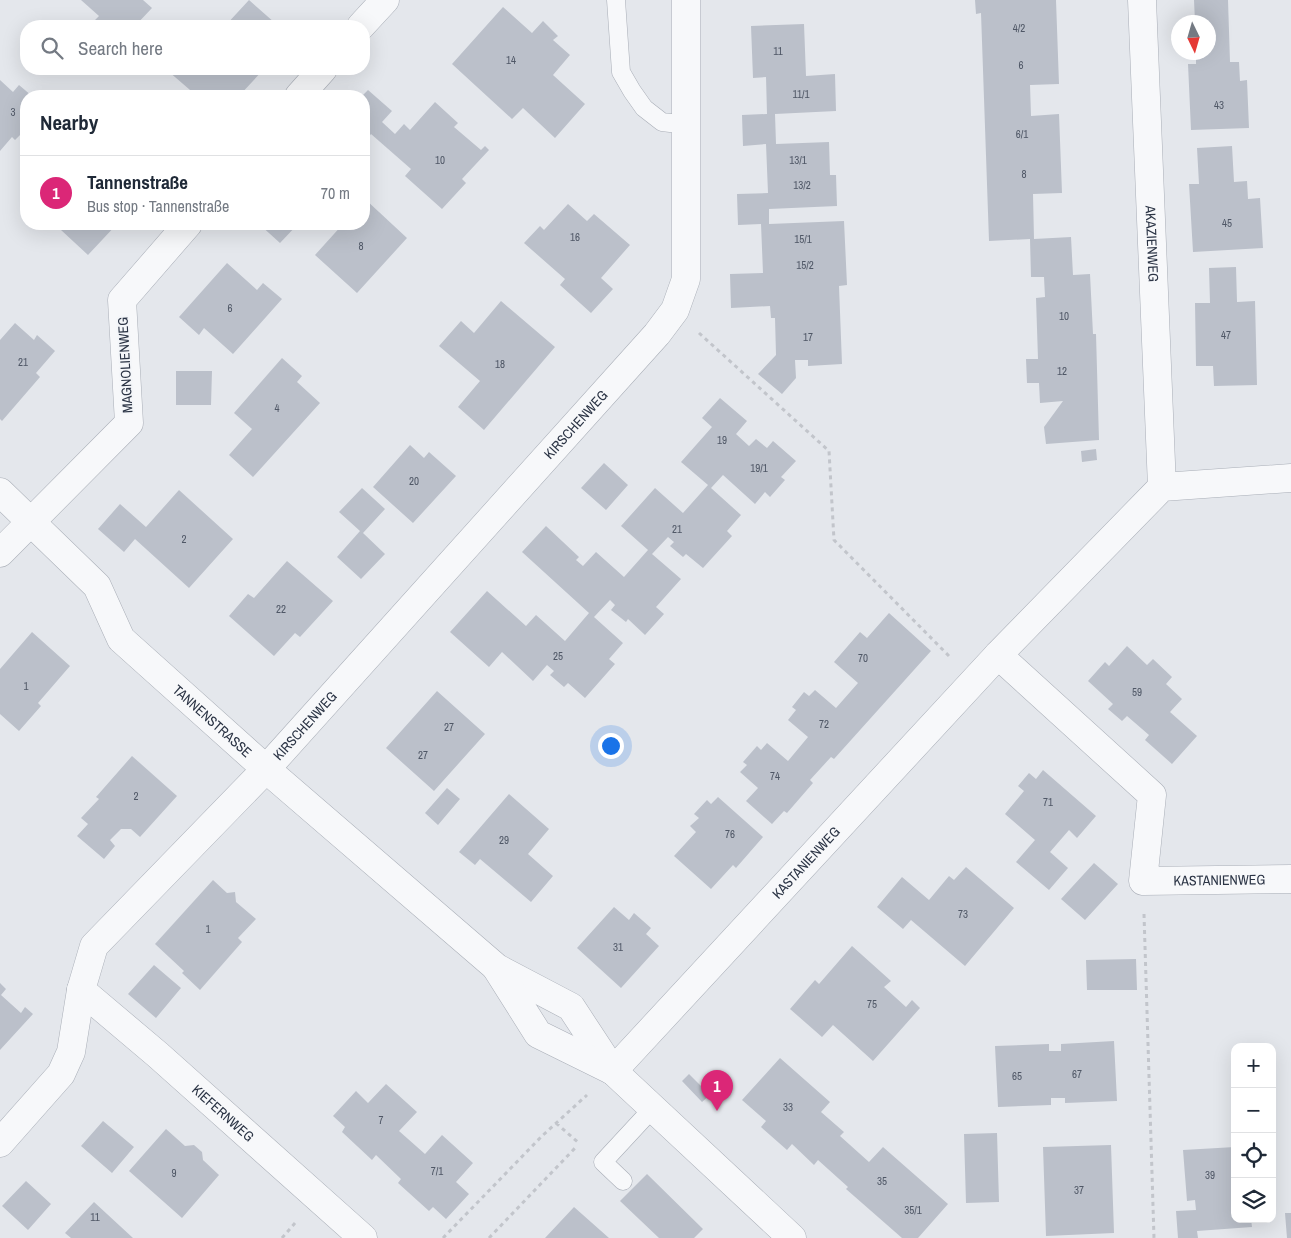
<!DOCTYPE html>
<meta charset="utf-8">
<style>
:root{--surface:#fff;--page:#f6f6f7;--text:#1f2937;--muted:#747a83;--line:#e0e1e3;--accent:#db2777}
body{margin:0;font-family:"Archivo Narrow",sans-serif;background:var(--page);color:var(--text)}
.controls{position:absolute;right:15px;bottom:15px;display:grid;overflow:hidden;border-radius:10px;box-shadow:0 5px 20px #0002}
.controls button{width:45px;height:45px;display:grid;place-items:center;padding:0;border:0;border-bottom:1px solid var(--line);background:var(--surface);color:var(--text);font:25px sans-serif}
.compass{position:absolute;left:1171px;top:15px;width:45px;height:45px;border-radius:50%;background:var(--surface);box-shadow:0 5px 20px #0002;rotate:175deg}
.you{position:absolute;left:610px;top:745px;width:18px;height:18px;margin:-12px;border:4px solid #fff;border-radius:50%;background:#1a73e8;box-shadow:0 0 0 8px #1a73e833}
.badge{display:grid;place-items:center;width:32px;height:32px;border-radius:50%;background:var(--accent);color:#fff;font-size:16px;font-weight:700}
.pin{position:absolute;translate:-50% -41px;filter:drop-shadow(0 1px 2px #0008)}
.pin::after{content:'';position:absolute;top:26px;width:18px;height:15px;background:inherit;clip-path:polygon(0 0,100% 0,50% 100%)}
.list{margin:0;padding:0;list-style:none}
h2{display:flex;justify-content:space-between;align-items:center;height:65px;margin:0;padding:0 20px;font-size:21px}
h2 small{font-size:16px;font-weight:400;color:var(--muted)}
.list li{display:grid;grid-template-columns:32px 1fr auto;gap:15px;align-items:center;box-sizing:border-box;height:75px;padding:0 20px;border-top:1px solid var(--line)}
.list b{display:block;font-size:19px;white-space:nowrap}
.list p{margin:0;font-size:16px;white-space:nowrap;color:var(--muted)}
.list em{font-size:16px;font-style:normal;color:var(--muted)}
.icon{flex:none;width:28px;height:28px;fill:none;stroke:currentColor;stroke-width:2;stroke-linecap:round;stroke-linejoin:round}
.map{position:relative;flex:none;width:1291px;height:1238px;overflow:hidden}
.search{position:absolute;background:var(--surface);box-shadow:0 5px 20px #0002;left:20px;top:20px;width:350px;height:55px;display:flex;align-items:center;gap:12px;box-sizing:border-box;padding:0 18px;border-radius:20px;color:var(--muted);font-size:19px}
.panel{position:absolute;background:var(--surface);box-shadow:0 5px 20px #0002;left:20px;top:90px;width:350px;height:140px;border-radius:20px}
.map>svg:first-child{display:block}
.building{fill:#bbc0ca}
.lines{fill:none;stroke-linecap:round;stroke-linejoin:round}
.service-casing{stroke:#a9aeb7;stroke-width:19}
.minor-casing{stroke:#a9aeb7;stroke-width:29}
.path{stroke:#c2c5cb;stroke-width:3;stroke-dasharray:4 4;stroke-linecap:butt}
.service{stroke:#f7f8fa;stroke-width:18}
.minor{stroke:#f7f8fa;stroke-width:28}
.labels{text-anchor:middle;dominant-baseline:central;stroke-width:4;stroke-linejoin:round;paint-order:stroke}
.number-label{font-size:11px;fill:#4f5766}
.street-label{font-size:14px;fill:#2b3445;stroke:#f4f6f9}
</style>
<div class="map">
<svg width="1291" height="1238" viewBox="0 0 1291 1238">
<rect width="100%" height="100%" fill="#e4e7ec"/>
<path class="building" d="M81,0H143L152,8L135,26H110L106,22L99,26L94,21L99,16Z
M249,0L275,23L273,26H225Z
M975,0H1056L1059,84L1030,85L1031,116L1059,114L1062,193L1033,194L1034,239L1071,237L1073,275L1090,274L1093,334H1096L1099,440L1046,444L1044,427L1063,401L1040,403L1039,383H1027L1026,359H1038L1036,298L1045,297L1044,277H1031L1030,239L989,241L981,13L976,14Z
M1194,0H1228L1230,62H1239L1240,81L1247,80L1249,128L1191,130L1188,64H1196V52H1208V22H1195Z
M503,7L532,33L543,21L558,36L553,40L570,55L553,75L585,104L555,138L523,108L512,119L452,64Z
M804,24L806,76L835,74L836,111L775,114L776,144L829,142L830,175H836L837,206L769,209V224L844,221L847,285L839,286L842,364L808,366V360H795L796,378L782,394L758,374L776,355L775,318H771L770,306L731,308L730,274L763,273L761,224L738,225L737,194L768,193L766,144L743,146L742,115L767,114L766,77L753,78L751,26Z
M170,69H264L239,96H197L168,71Z
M0,80L13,92L19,85L32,96H26V129L15,140L12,137L0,151Z
M368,90L392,111L382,122L395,134L404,124L410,130L435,102L458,123L454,127L481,150L485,146L489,150L462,179L466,183L442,209L405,176L411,169L371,134L364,143L362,96Z
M1232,146L1234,182L1247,181L1248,199L1260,198L1263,248L1193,252L1189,184H1199L1197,148Z
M365,199L407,238L357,293L315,255L343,224H364Z
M568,204L587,221L594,214L630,245L601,278L613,289L591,313L560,285L565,279L524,243L540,226L544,230Z
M67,224H117L88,255L61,230Z
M259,224H298L280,243Z
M227,263L257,290L263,283L282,299L233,354L204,328L199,335L179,317Z
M1236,267L1237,302L1255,301L1257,385L1214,386L1213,366H1196L1195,303H1210L1209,268Z
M501,301L555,347L484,430L458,407L480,381L439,346L461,321L474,333Z
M15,323L34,340L37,335L55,351L36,373L40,377L2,421L0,419V340Z
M282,358L302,376L297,382L320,403L253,477L229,455L252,429L234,413Z
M176,371H212L211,405H176Z
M720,398L747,421L736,434L749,446L756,439L767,448L773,441L796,461L781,477L785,480L770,497L765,492L755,504L723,475L711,488L741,515L727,531L732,536L703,568L686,554L683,557L670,546L674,542L668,537L652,554L681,579L656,607L664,614L645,635L628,619L626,622L611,610L615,605L610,600L594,617L623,643L609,659L615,664L585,698L568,683L564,687L550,675L554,671L547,665L533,681L502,652L489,667L450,632L487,591L526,626L536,615L565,641L589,613L522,552L546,526L579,557L576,560L583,566L596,552L624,577L648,550L621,526L655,488L683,513L708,485L681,462L712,427L702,418Z
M410,445L424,458L429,452L456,476L413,523L373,487Z
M1096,449L1097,460L1082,462L1081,451Z
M604,463L628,485L606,510L581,488Z
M362,488L385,509L363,533L385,554L361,579L337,557L360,531L339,512Z
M179,490L233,539L189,588L135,539L124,552L98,529L120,504L146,527Z
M287,561L333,601L300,637L295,633L274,656L229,616L248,594L254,598Z
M889,613L931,651L834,759L831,757L810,780L813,783L787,813L784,811L772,824L746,801L758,788L740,772L747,765L743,762L757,746L761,750L767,743L788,761L808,737L788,720L796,710L792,707L804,692L809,696L815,690L836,708L858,683L834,662L860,632L867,638Z
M32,632L70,666L38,703L41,706L19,731L0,714V669Z
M1127,646L1147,665L1153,659L1172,677L1166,684L1182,699L1170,712L1197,736L1172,764L1145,740L1149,735L1127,716L1122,721L1108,709L1113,704L1088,681L1105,662L1109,666Z
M437,691L485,734L434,791L386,748Z
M132,756L177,796L140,837L131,829H121L110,840L115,846L104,859L77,836L88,824L81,818L99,799L96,797Z
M1043,770L1096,816L1077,838L1069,830L1050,852L1068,868L1049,890L1016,862L1035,840L1005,814L1024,791L1018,786L1029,773L1036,779Z
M447,788L460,799L438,825L425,813Z
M509,794L549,829L528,854L553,876L531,902L480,859L475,865L459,852Z
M718,797L763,837L736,868L733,865L711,889L674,856L696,832L690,826L699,818L694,814L707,800L711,804Z
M1094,863L1118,884L1085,920L1061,899Z
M966,867L1014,908L965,966L911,920L903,929L877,907L902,877L929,900L949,876L954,880Z
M213,880L227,893L235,892L236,902L256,919L238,938L242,942L200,990L182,973L184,971L155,944Z
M614,907L629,920L634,913L651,928L646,934L659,946L621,988L577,948Z
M852,946L891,981L884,987L906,1007L912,1000L920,1008L873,1061L833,1025L822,1037L790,1009L815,980L819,984Z
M1136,959L1137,990H1087L1086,960Z
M154,965L181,988L156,1018L128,994Z
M0,983L6,989L1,995L21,1013L25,1007L33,1014L0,1050Z
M1114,1041L1117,1101L1065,1103V1098H1051V1105L998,1107L995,1046L1049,1044V1051H1061V1044Z
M780,1058L830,1102L821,1112L844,1132L840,1136L869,1162L883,1147L948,1204L918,1238H902L846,1189L848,1187L818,1160L814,1165L792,1144L787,1150L761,1127L766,1121L742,1100Z
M689,1074L710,1095L702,1102L682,1081Z
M386,1084L417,1112L399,1131L425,1154L442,1135L473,1163L456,1182L469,1194L446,1219L433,1207L429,1211L398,1183L401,1179L376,1155L372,1160L342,1132L345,1127L333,1116L356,1091L368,1103Z
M103,1121L134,1147L112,1173L81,1146Z
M166,1129L185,1146L194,1145L202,1152L203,1160L219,1175L182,1218L129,1171Z
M997,1133L999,1202L966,1203L964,1134Z
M1111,1145L1114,1233L1046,1236L1043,1147Z
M1235,1147V1219H1251L1252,1227L1197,1231L1198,1238H1178L1176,1211L1196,1210L1195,1200L1187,1201L1183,1150Z
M647,1174L703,1229L694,1238H659L620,1201Z
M26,1181L51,1204L28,1230L2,1206Z
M94,1202L133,1238H71L65,1233Z
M574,1207L609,1238H545Z
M1285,1213H1291V1238H1287Z"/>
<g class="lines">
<defs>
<path id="service" d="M616,0L621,72L632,91L644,108L662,122L687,125
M623,1181L603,1162L653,1108"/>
<g id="minor">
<path id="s1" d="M1142,0L1162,487"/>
<path d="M361,26L385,0"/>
<path d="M299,96L323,69"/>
<path id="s2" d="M0,492L97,586L121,639L266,769L497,968L571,1007L613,1071L792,1238"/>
<path d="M0,553L129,423L122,300L188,224"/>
<path id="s3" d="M998,655L1152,795L1143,881L1291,879"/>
<path d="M497,969L538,1034L613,1071"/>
<path id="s4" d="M81,990L158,1055L363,1238"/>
<path id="s5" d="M613,1071L998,655L1162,487L1291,478"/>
<path id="s6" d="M0,1143L61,1074L71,1052L81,990L94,946L266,769L657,334L675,310L686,279V0"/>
</g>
</defs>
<use href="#service" class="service-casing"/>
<use href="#minor" class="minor-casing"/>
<path class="path" d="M699,333L829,451L834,540L949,656
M1144,914L1154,1238
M556,1123L580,1144
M282,1238L295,1223
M443,1238L542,1136L587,1095
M489,1238L577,1146"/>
<use href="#service" class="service"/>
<use href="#minor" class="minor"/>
</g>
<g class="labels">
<g class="number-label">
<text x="1019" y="28">4/2</text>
<text x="778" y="51">11</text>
<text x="511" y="60">14</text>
<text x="1021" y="65">6</text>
<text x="801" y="94">11/1</text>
<text x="1219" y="105">43</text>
<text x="13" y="112">3</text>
<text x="1022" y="134">6/1</text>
<text x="440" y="160">10</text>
<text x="798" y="160">13/1</text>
<text x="1024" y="174">8</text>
<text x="802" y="185">13/2</text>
<text x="1227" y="223">45</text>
<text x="575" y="237">16</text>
<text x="803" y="239">15/1</text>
<text x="361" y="246">8</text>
<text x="805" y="265">15/2</text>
<text x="230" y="308">6</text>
<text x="1064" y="316">10</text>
<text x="1226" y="335">47</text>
<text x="808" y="337">17</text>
<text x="23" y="362">21</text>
<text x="500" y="364">18</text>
<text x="1062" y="371">12</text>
<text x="277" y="408">4</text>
<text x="722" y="440">19</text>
<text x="759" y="468">19/1</text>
<text x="414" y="481">20</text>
<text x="677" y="529">21</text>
<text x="184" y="539">2</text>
<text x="281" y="609">22</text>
<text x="558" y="656">25</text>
<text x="863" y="658">70</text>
<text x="26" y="686">1</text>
<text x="1137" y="692">59</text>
<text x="824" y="724">72</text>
<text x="449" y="727">27</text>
<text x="423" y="755">27</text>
<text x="775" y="776">74</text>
<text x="136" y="796">2</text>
<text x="1048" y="802">71</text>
<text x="730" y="834">76</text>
<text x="504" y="840">29</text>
<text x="963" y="914">73</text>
<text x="208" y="929">1</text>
<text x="618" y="947">31</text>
<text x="872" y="1004">75</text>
<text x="1077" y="1074">67</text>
<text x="1017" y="1076">65</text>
<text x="788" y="1107">33</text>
<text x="381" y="1120">7</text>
<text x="437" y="1171">7/1</text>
<text x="174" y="1173">9</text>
<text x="1210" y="1175">39</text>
<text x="882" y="1181">35</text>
<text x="1079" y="1190">37</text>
<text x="913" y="1210">35/1</text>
<text x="95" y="1217">11</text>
</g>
<g class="street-label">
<text stroke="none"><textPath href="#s1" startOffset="244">AKAZIENWEG</textPath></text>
<text transform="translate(125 365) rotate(-93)">MAGNOLIENWEG</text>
<text stroke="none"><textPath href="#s6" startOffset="935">KIRSCHENWEG</textPath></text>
<text stroke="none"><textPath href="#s2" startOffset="316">TANNENSTRASSE</textPath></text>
<text stroke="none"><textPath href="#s6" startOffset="530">KIRSCHENWEG</textPath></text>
<text stroke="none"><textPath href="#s5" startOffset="284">KASTANIENWEG</textPath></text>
<text stroke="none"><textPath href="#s3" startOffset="371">KASTANIENWEG</textPath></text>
<text stroke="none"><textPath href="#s4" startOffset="188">KIEFERNWEG</textPath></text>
</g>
</g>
</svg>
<div class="controls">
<button>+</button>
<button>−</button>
<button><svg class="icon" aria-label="locate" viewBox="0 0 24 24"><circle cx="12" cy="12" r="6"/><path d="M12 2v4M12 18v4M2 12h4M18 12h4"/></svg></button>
<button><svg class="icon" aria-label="layers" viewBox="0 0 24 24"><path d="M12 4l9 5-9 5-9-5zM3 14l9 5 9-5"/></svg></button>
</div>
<svg class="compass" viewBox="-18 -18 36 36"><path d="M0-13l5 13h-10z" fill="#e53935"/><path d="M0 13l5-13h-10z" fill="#747a83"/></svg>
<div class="you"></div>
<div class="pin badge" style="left:717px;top:1111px">1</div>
<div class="search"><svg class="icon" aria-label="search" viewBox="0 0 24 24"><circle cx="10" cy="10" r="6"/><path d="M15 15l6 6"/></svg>Search here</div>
<section class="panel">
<h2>Nearby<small></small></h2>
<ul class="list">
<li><span class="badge">1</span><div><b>Tannenstraße</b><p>Bus stop · Tannenstraße</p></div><em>70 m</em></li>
</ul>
</section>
</div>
